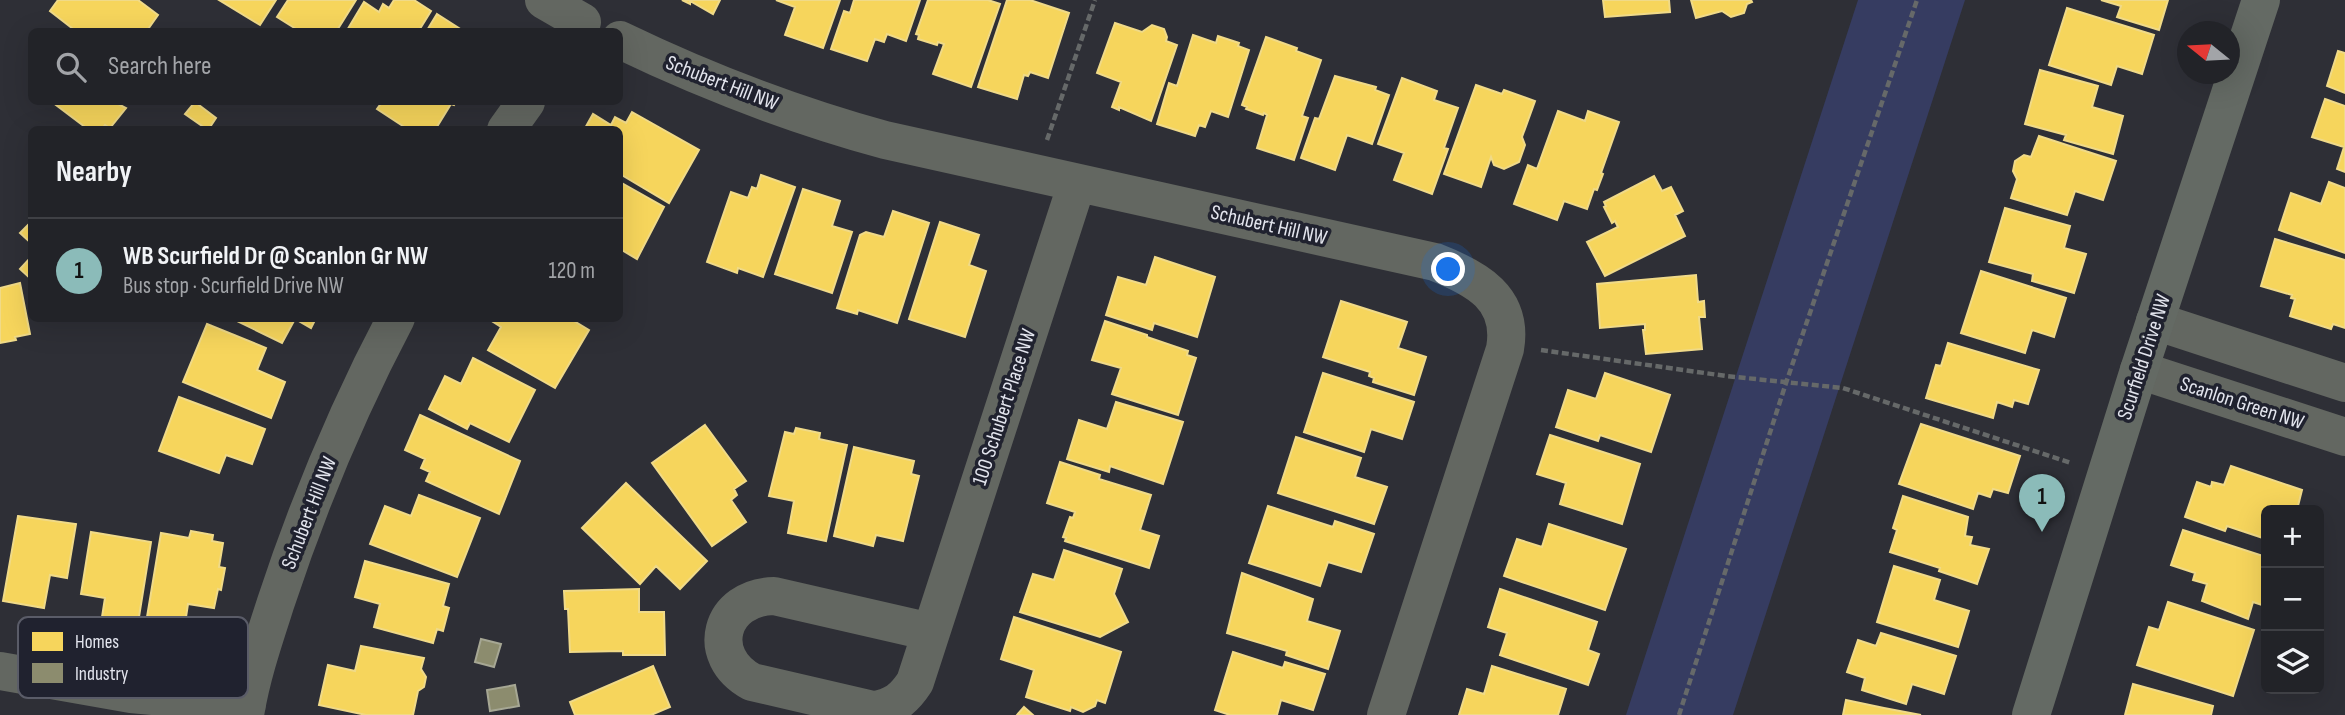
<!DOCTYPE html>
<meta charset="utf-8">
<style>
:root{--surface:#222328;--page:#2e2f34;--text:#f1f3f6;--muted:#a2a4a8;--line:#3f4045;--accent:#8bbbb9}
body{margin:0;font-family:"Sofia Sans Condensed",sans-serif;background:var(--page);color:var(--text)}
.controls{position:absolute;right:21px;bottom:21px;display:grid;overflow:hidden;border-radius:10px;box-shadow:0 7px 28px #0002}
.controls button{width:63px;height:63px;display:grid;place-items:center;padding:0;border:0;border-bottom:2px solid var(--line);background:var(--surface);color:var(--text);font:35px sans-serif}
.compass{position:absolute;left:2177px;top:21px;width:63px;height:63px;border-radius:50%;background:var(--surface);box-shadow:0 7px 28px #0002;rotate:288deg}
.you{position:absolute;left:1449px;top:270px;width:24px;height:24px;margin:-18px;border:5px solid #fff;border-radius:50%;background:#1a73e8;box-shadow:0 0 0 10px #1a73e833}
.badge{display:grid;place-items:center;width:46px;height:46px;border-radius:50%;background:var(--accent);color:#111;font-size:23px;font-weight:700}
.pin{position:absolute;translate:-50% -58px;filter:drop-shadow(0 2px 4px #0008)}
.pin::after{content:'';position:absolute;top:37px;width:24px;height:21px;background:inherit;clip-path:polygon(0 0,100% 0,50% 100%)}
.list{margin:0;padding:0;list-style:none}
h2{display:flex;justify-content:space-between;align-items:center;height:91px;margin:0;padding:0 28px;font-size:30px}
h2 small{font-size:23px;font-weight:400;color:var(--muted)}
.list li{display:grid;grid-template-columns:46px 1fr auto;gap:21px;align-items:center;box-sizing:border-box;height:105px;padding:0 28px;border-top:2px solid var(--line)}
.list b{display:block;font-size:26px;white-space:nowrap}
.list p{margin:0;font-size:23px;white-space:nowrap;color:var(--muted)}
.list em{font-size:23px;font-style:normal;color:var(--muted)}
.icon{flex:none;width:38px;height:38px;fill:none;stroke:currentColor;stroke-width:2;stroke-linecap:round;stroke-linejoin:round}
.map{position:relative;flex:none;width:2345px;height:715px;overflow:hidden}
.search{position:absolute;background:var(--surface);box-shadow:0 7px 28px #0002;left:28px;top:28px;width:595px;height:77px;display:flex;align-items:center;gap:18px;box-sizing:border-box;padding:0 24px;border-radius:10px;color:var(--muted);font-size:26px}
.panel{position:absolute;background:var(--surface);box-shadow:0 7px 28px #0002;left:28px;top:126px;width:595px;height:196px;border-radius:10px}
.map>svg:first-child{display:block}
.green{fill:#363c61}
.homes{fill:#f6d55c;stroke:#f0da88;stroke-width:2}
.industry{fill:#8c8c6e;stroke:#a6a794;stroke-width:2}
.lines{fill:none;stroke-linecap:round;stroke-linejoin:round}
.path{stroke:#666969;stroke-width:4.5;stroke-dasharray:7 3.5;stroke-linecap:butt}
.street{stroke:#636761;stroke-width:38}
.secondary{stroke:#646a64;stroke-width:38}
.labels{text-anchor:middle;dominant-baseline:central;stroke-width:7;stroke-linejoin:round;paint-order:stroke}
.street-label{font-size:21px;fill:#e3e5ee;stroke:#20222f}
.key{fill:#20222f;stroke:#5a5c68;stroke-width:2}
.key-label{font-size:19px;fill:#e3e5ee}
</style>
<div class="map">
<svg width="2345" height="715" viewBox="0 0 2345 715">
<rect width="100%" height="100%" fill="#2e2f36"/>
<path class="green" d="M1858,0H1965L1733,715H1626Z"/>
<path class="homes" d="M58,0H138L158,15L146,32H77L50,11Z
M219,0H276L260,25Z
M288,0H356L336,32H294L296,29L277,17Z
M394,0H414L431,11L418,32H346L364,2L379,12L383,4L389,8Z
M682,0H720L713,14L690,1V4Z
M776,0H840L823,48L785,35L795,7Z
M854,0H920L906,41L887,34L884,42L875,39L867,61L831,49L844,11L850,13Z
M928,0H988L1000,4L971,87L933,74L944,44L938,42L937,45L918,39L919,35L916,34Z
M1007,0H1030L1069,13L1048,78L1030,72L1028,76L1024,75L1017,99L978,87Z
M1603,0H1669L1670,12L1605,17Z
M1691,0H1751L1752,2L1747,4L1744,13L1731,17L1722,11L1696,18Z
M2101,0H2168L2159,30L2117,17L2121,6Z
M2067,8L2154,35L2142,74L2117,66L2111,85L2049,65Z
M437,14L465,32H426Z
M1115,23L1142,32L1152,25L1164,29L1167,37L1166,41L1177,45L1151,121L1119,107V110L1112,107L1121,82L1097,73Z
M1193,35L1216,43L1218,36L1239,43L1238,46L1249,50L1228,117L1211,111L1205,127L1199,125L1195,136L1157,124L1169,83L1177,86Z
M1266,37L1297,48L1296,51L1321,60L1302,116L1308,118L1294,160L1257,148L1267,115L1264,113L1263,115L1246,109L1247,107L1242,105Z
M2338,51L2345,53V93L2327,86Z
M2040,70L2098,86L2092,107L2123,116L2113,154L2064,140L2066,135L2025,124Z
M1335,76L1376,87L1375,90L1389,95L1372,144L1347,135L1335,170L1301,158L1315,118L1319,119Z
M1402,78L1437,91L1434,100L1458,108L1444,148L1448,149L1432,194L1394,180L1404,153L1378,144Z
M1476,85L1502,94L1504,90L1535,101L1522,137L1525,145L1519,162L1504,169L1494,165L1491,157L1481,187L1444,174Z
M2325,99L2345,106V172L2337,169L2344,147L2312,137Z
M52,102H123L120,105L126,108L110,128L105,125L101,130H89Z
M195,102L216,118L208,130L185,114Z
M382,102H456L454,105L451,104L435,130H409L377,109Z
M1558,111L1585,121L1588,111L1619,122L1601,173L1603,174L1597,190L1594,189L1587,209L1564,201L1557,220L1514,204L1528,165L1537,169Z
M632,112L699,150L669,203L620,174V130H584L593,114L611,125L615,117L626,123Z
M2039,136L2116,161L2103,200L2075,191L2067,215L2011,198L2017,179L2013,171L2015,161L2024,155L2031,157Z
M761,175L795,187L763,277L738,268L737,273L707,262L731,192L748,198L752,187L757,189Z
M1654,176L1662,191L1671,187L1683,211L1675,215L1685,236L1605,276L1587,242L1618,227L1615,221L1612,223L1604,207L1606,206L1604,202Z
M620,182L664,207L637,259L620,249Z
M2329,182L2345,188V253L2279,230L2291,193L2321,204Z
M803,189L840,201L832,226L852,232L832,293L775,274Z
M2005,208L2070,226L2064,248L2086,254L2074,293L2032,281L2033,274L1989,262Z
M893,211L929,223L897,323L858,310L857,314L837,308L860,235L866,232L884,237Z
M32,221V244L20,233Z
M940,222L979,235L969,265L986,271L965,337L909,319Z
M2275,239L2345,260V328L2333,324L2331,329L2290,316L2295,299L2291,298L2292,295L2261,286Z
M32,256V280L20,269Z
M1155,257L1215,277L1197,337L1154,323L1152,330L1106,315L1118,277L1146,285Z
M1981,271L2066,298L2054,337L2032,330L2025,353L1961,333Z
M1696,275L1698,302L1704,301L1705,317H1699L1702,349L1646,354L1643,330H1645V324L1600,328L1597,284Z
M20,283L30,334L15,337L16,340L0,343V288Z
M1341,301L1407,322L1398,348L1426,357L1414,395L1373,382L1374,378L1369,376L1370,372L1323,357Z
M231,318H316L311,328L295,319L282,343Z
M487,318H569L589,330L555,388L488,350L501,327Z
M1105,321L1147,335V337L1188,351L1187,355L1196,358L1178,415L1112,394L1121,368L1092,360Z
M207,324L266,348L257,370L285,382L271,418L183,382Z
M1948,343L2039,370L2028,404L2014,400L2012,407L1997,402L1993,418L1926,398L1936,365L1941,366Z
M473,358L535,390L509,442L470,423L467,429L429,409L445,376L461,384Z
M1323,373L1414,402L1402,439L1371,429L1364,452L1304,432Z
M1605,373L1670,395L1651,452L1600,435L1598,441L1556,427L1568,390L1596,399Z
M179,397L265,429L252,464L226,455L219,473L159,451Z
M1116,402L1183,422L1163,484L1110,466L1109,472L1067,459L1079,420L1107,429Z
M420,415L520,461L499,514L426,481L430,472L421,468L425,459L405,450Z
M1921,424L2020,456L2008,493L1993,489L1990,497L1978,493L1973,509L1899,484Z
M705,425L746,481L734,489L737,495L731,500L746,522L712,546L652,463Z
M796,428L820,433L819,439L847,445L826,541L788,533L794,501L769,496L785,432L794,434Z
M1550,435L1640,464L1622,524L1560,504L1566,483L1537,474Z
M1296,437L1361,458L1355,477L1387,487L1374,524L1278,493Z
M854,447L914,461L911,474L919,476L903,541L876,535L873,546L834,536Z
M1060,462L1100,475L1099,479L1151,495L1140,530L1159,536L1149,568L1065,541L1066,538L1063,537L1070,517L1073,518L1075,512L1047,503Z
M2231,466L2302,490L2297,510H2266V539L2227,526L2225,531L2185,517L2197,482L2211,487L2212,482L2224,485Z
M626,483L707,561L680,589L656,566L640,584L582,528Z
M419,495L480,518L457,577L370,544L385,506L411,516Z
M1903,496L1968,517L1965,536L1972,537L1970,545L1989,549L1977,584L1939,571L1940,568L1890,552L1897,530L1893,528Z
M1268,506L1333,527L1335,521L1374,534L1361,572L1328,562L1320,586L1249,563Z
M18,516L76,524L67,578L50,575L44,608L3,601Z
M1549,524L1626,549L1605,610L1504,576L1517,539L1542,547Z
M2183,530L2266,557L2264,572L2266,573V593L2262,605L2253,602L2248,619L2202,601L2207,584L2193,580L2195,573L2171,565Z
M191,531L213,535L212,541L223,543L219,567L225,568L221,590L218,589L214,608L188,604L184,630L146,623L161,533L189,538Z
M91,532L151,542L138,623L102,617L105,598L81,594Z
M1064,550L1122,569L1114,594L1128,622L1100,637L1020,612L1033,574L1054,580Z
M365,561L449,584L443,606L449,608L443,631L437,629L433,643L374,627L380,604L355,597Z
M1894,566L1940,580L1934,600L1969,611L1958,647L1877,622Z
M1242,573L1313,599L1307,621L1340,631L1328,669L1286,655L1287,651L1227,633Z
M639,589V612H664L665,655H623V651L570,652L568,609H565L564,591Z
M1500,589L1597,622L1588,650L1599,654L1588,685L1500,655L1507,633L1488,627Z
M2168,602L2254,630L2233,696L2137,665L2149,627L2159,630Z
M1014,617L1121,652L1105,703L1097,700L1095,706L1083,712L1071,707L1070,711L1026,697L1034,670L1001,659Z
M1881,633L1956,656L1944,694L1912,684L1906,704L1862,690L1865,678L1847,672L1858,640L1876,646Z
M361,646L424,658L421,669L426,677L424,687L418,691L413,715H366L319,705L328,665L355,671Z
M1233,652L1283,668L1285,662L1325,674L1313,710L1281,700L1277,715H1230L1215,710Z
M653,666L670,707L651,715H575L570,702Z
M1492,666L1566,689L1558,715H1459L1467,689L1484,694Z
M2133,684L2213,706L2211,715H2125Z
M1846,700L1884,708L1921,715H1843Z
M1024,707L1033,715H1017Z"/>
<path class="industry" d="M481,639L501,644L494,667L475,662Z
M515,685L519,706L490,711L487,690Z"/>
<g class="lines">
<path class="path" d="M1047,140L1095,0
M1541,350L1726,376L1843,388L2071,463
M1679,715L1786,383L1917,0"/>
<path class="street" d="M544,0L582,22
M620,40C705,81 794,115 885,140L1435,262C1476,278 1514,298 1505,349L1386,715
M506,130L526,102
M2155,321L2345,383
M2139,370L2345,437
M931,632L774,596C720,597 704,656 752,682L873,710C894,707 904,699 915,682L1077,183
M0,671L131,694L247,705
M245,715C251,677 264,639 276,602C308,505 348,409 396,318"/>
<path class="secondary" d="M2031,715L2139,370L2261,0"/>
</g>
<g class="labels">
<g class="street-label">
<text transform="translate(722 83) rotate(21)">Schubert Hill NW</text>
<text transform="translate(1269 225) rotate(13)">Schubert Hill NW</text>
<text transform="translate(2144 357) rotate(-72)">Scurfield Drive NW</text>
<text transform="translate(2242 403) rotate(18)">Scanlon Green NW</text>
<text transform="translate(1004 407) rotate(-72)">100 Schubert Place NW</text>
<text transform="translate(309 513) rotate(-69)">Schubert Hill NW</text>
</g>
</g>
<rect x="18" y="617" width="230" height="81" rx="10" class="key"/>
<rect x="32" y="632" width="31" height="19" fill="#f6d55c"/>
<rect x="32" y="663" width="31" height="20" fill="#8c8c6e"/>
<g class="key-label">
<text x="75" y="648">Homes</text>
<text x="75" y="680">Industry</text>
</g>
</svg>
<div class="controls">
<button>+</button>
<button>−</button>
<button><svg class="icon" aria-label="layers" viewBox="0 0 24 24"><path d="M12 4l9 5-9 5-9-5zM3 14l9 5 9-5"/></svg></button>
</div>
<svg class="compass" viewBox="-18 -18 36 36"><path d="M0-13l5 13h-10z" fill="#e53935"/><path d="M0 13l5-13h-10z" fill="#a2a4a8"/></svg>
<div class="you"></div>
<div class="pin badge" style="left:2042px;top:532px">1</div>
<div class="search"><svg class="icon" aria-label="search" viewBox="0 0 24 24"><circle cx="10" cy="10" r="6"/><path d="M15 15l6 6"/></svg>Search here</div>
<section class="panel">
<h2>Nearby<small></small></h2>
<ul class="list">
<li><span class="badge">1</span><div><b>WB Scurfield Dr @ Scanlon Gr NW</b><p>Bus stop · Scurfield Drive NW</p></div><em>120 m</em></li>
</ul>
</section>
</div>
